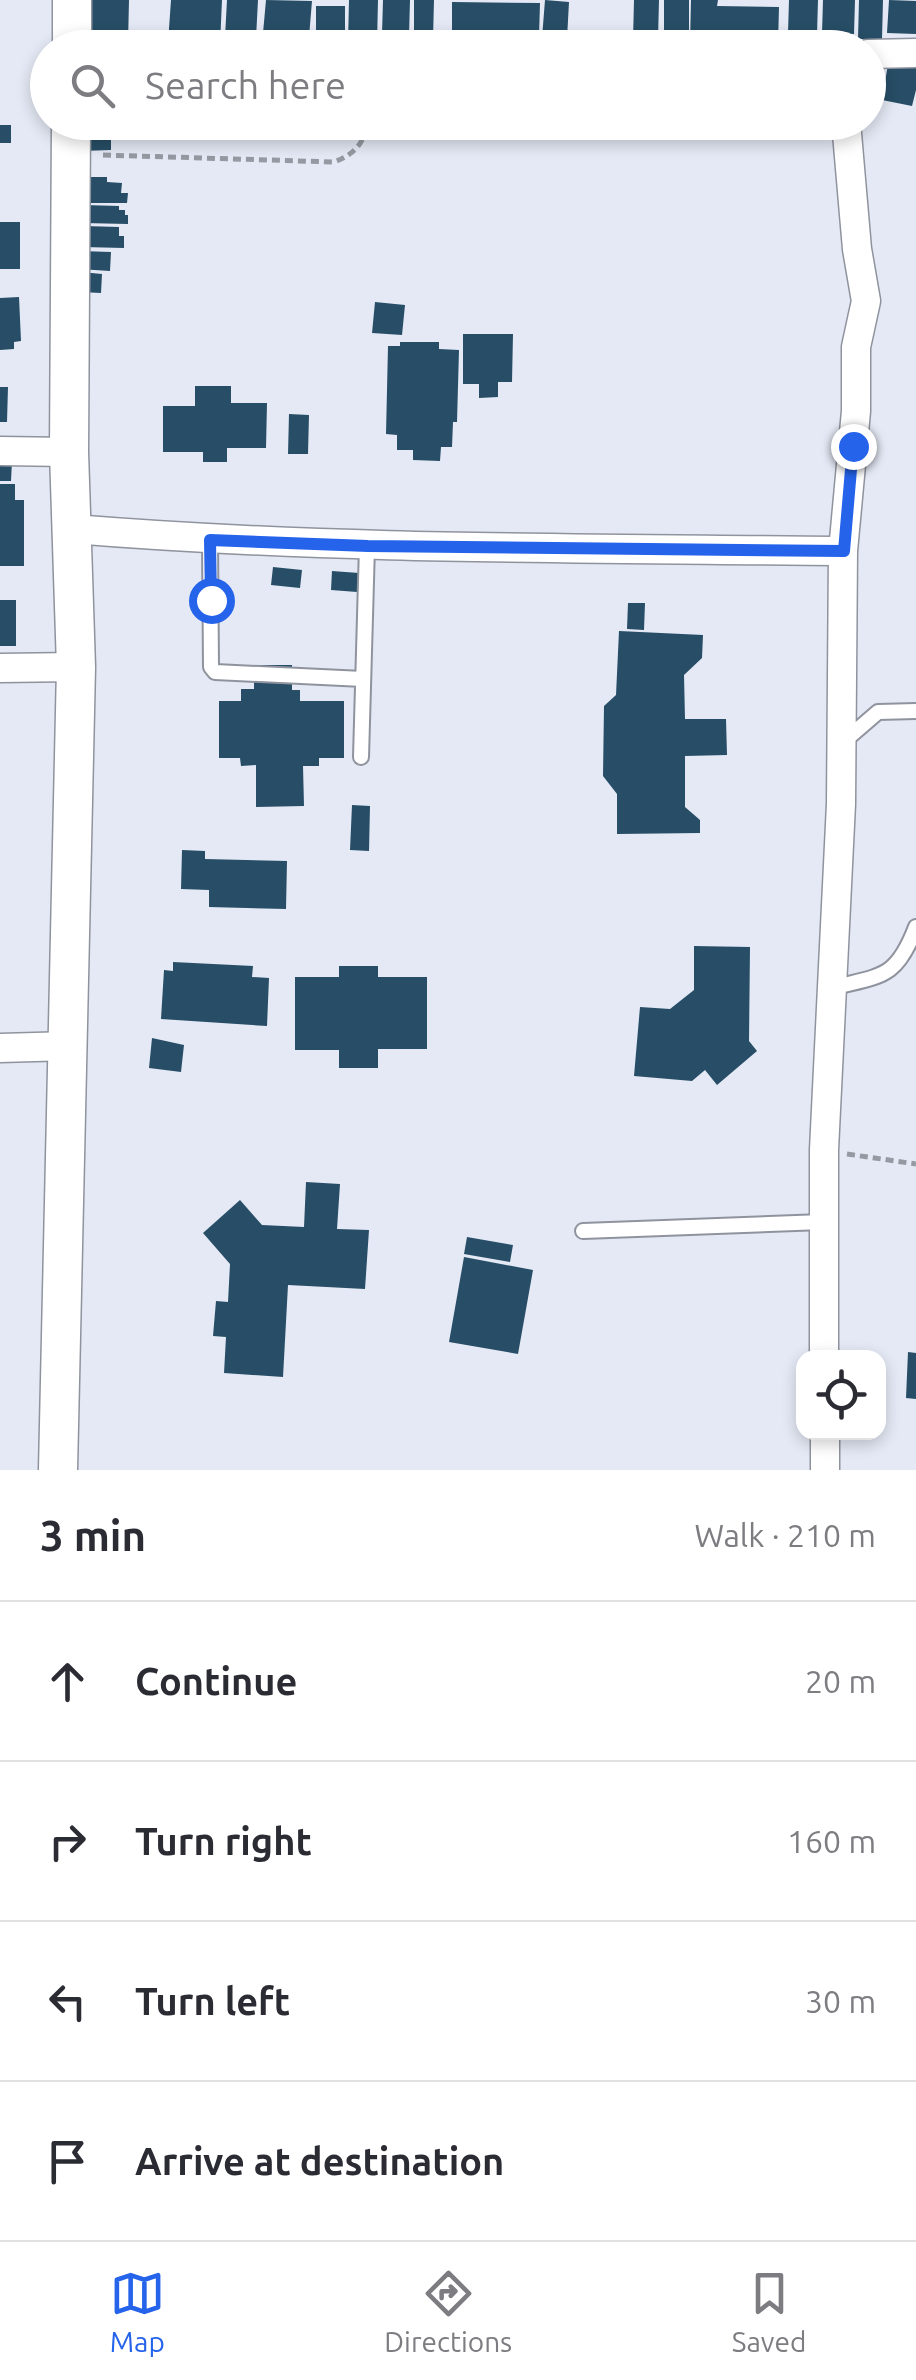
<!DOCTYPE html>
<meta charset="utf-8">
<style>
:root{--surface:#fff;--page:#f2f2f3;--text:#2b2b33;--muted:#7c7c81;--line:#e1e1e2;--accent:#2563eb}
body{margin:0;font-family:Ubuntu,sans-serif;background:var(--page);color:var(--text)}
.controls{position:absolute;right:30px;bottom:30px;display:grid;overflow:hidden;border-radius:20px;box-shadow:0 5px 15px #0003}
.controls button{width:90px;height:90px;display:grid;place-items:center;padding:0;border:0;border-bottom:2px solid var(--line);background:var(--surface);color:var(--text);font:50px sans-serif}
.stop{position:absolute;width:30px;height:30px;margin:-22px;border:8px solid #2563eb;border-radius:50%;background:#fff}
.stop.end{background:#2563eb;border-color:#fff;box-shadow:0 2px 10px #0008}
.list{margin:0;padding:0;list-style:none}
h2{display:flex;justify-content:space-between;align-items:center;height:130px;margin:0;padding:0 40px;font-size:42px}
h2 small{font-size:32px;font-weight:400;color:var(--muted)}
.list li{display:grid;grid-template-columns:65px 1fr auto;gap:30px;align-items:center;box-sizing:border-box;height:160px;padding:0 40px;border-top:2px solid var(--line)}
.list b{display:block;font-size:38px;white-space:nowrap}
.list em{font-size:32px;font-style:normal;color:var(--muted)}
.icon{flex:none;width:55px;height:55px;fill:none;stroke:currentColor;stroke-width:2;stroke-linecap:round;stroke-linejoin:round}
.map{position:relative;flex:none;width:916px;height:1470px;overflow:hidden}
.search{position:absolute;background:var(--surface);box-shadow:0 5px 15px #0003;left:30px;right:30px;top:30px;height:110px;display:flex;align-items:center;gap:25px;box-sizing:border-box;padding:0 35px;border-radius:55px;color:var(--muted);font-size:38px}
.sheet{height:770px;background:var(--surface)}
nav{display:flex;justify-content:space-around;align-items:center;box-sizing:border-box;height:140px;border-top:2px solid var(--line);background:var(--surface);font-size:28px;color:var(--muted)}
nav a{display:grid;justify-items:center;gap:5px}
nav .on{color:var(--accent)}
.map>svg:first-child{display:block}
.building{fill:#274e66}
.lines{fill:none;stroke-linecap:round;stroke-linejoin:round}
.lane-casing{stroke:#8f939e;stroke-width:18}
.street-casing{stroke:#8f939e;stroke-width:31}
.secondary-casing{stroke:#8f939e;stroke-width:41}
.path{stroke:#9599a1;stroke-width:5;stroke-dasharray:8 5;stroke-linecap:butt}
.lane{stroke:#fff;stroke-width:14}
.street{stroke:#fff;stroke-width:28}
.secondary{stroke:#fff;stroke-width:38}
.route{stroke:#2563eb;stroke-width:12}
</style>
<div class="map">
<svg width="916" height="1470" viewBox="0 0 916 1470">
<rect width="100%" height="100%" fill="#e4e9f5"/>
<path class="building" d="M91,0H129L128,43L90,42Z
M171,0H222L220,45L168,43Z
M227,0H258L256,38L225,37Z
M266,0L312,1L309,37L263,33Z
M349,0H378L377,44L348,43Z
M383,0H410L409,35L382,34Z
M414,0H434L433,39H414Z
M545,0L569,2L567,39L542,38Z
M634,0H659L658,40H633Z
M664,0H689V44H664Z
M691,0H718L717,6L779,7L778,45L690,43Z
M789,0H818L817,34L788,33Z
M823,0H855L854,34L822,33Z
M859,0H883L882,39H858Z
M889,0L916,1V34L887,33Z
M452,2L540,3L539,36H452Z
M316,6H345V40L316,39Z
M889,58L916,62V90L912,106L882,100Z
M0,125H11V143H0Z
M81,135H111V150L82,151Z
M84,177H107V182L122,183L121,193H128L127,203H84Z
M83,205L119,206V210H125V215H128V224L83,223Z
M0,222H20V269H0Z
M84,226L119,227V236H124V248L83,247Z
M80,251L111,252L110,271L79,269Z
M81,272L102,274L101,293L80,292Z
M19,297L21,341L14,342V349L0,350V298Z
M375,302L405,305L402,335L372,333Z
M463,334H513L512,382H498V397L479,398V384H463Z
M400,342H439V349L459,350L457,422H453L452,447H441L440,461L413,460V450H397V435L386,434L388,346H400Z
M195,386H231V403H267L266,448H227V462H203V452H163V406H195Z
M0,387H8L7,422H0Z
M289,414L309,415L308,454H288Z
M0,461H12L11,481H0Z
M0,484H15V500H24V566H0Z
M273,567L302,570L300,588L271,585Z
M332,571L359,573L357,592L331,590Z
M0,600H16V646H0Z
M628,603H645L644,630L627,629Z
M619,631L703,635L702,658L684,675L685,719H726L727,755L685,756V807L700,820V833L617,834V794L603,776L604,706L616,695Z
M254,665H292V690H300V701H344V758H319V766H303L304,806L256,807V765L241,766L240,758H219V701H241V689H254Z
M352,805L370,806L369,851L350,850Z
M182,850L205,851V859L287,861L286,909L209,907V890L181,889Z
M694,946L750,947L749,1041L757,1051L717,1085L705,1070L692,1081L634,1076L640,1007L670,1009L694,990Z
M173,962L253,966L252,977L269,978L267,1026L161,1019L164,970L173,971Z
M339,966H378V977H427V1049H378V1068H339V1050H295V977H339Z
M152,1038L184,1045L181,1072L149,1068Z
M306,1182L340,1184L337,1229L369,1230L365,1289L288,1285L283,1377L224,1373L226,1337L213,1336L216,1301L228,1302L230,1264L203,1233L240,1200L262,1225L304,1227Z
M467,1237L513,1245L510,1262L464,1254Z
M464,1257L533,1270L518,1354L449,1342Z
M908,1352L916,1353V1399L906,1398Z"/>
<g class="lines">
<defs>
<path id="lane" d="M210,540L211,667L215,672L363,679
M842,743L878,712L916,711
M361,757L367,546
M832,988C882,975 896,979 916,927
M583,1231L823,1222"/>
<path id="street" d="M868,54L916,53
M0,451L69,452
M73,529C329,550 586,548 843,551
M0,668L76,667
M0,1048L70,1046
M824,1358V1150L841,804L843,551L856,411V347L866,301L857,249L846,122
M825,1432V1470"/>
<path id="secondary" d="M72,0V48
M58,1470L76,667L69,452L71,122"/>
</defs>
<use href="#lane" class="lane-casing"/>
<use href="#street" class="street-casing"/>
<use href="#secondary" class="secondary-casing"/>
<path class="path" d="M103,155L334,162C353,155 365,144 367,122
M847,1154L916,1164"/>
<use href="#lane" class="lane"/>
<use href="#street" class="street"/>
<use href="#secondary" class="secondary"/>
</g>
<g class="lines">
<path class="route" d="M211,600L210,540L368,546L844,551L853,446"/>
</g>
</svg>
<div class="controls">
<button><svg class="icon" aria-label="locate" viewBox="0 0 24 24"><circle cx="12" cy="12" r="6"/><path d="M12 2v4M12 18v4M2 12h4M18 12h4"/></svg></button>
</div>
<div class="stop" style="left:211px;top:600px"></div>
<div class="stop end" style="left:853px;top:446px"></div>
<div class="search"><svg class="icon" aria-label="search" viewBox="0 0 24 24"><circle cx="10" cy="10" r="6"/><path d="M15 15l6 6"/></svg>Search here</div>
</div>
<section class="sheet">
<h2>3 min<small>Walk · 210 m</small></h2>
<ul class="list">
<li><svg class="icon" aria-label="ahead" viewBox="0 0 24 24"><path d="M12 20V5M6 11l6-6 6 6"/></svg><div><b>Continue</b></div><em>20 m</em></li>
<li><svg class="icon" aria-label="right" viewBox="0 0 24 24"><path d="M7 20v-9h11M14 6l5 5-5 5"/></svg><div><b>Turn right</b></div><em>160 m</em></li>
<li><svg class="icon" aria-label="left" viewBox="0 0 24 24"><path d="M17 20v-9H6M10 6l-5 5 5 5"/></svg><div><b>Turn left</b></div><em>30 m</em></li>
<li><svg class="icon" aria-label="arrive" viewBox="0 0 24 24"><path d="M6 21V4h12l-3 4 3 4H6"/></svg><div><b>Arrive at destination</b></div></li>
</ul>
</section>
<nav>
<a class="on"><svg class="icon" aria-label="map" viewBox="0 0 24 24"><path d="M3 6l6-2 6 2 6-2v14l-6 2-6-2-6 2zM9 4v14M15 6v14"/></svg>Map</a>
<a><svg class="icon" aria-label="directions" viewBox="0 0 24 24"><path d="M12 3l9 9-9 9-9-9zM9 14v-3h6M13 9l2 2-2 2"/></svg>Directions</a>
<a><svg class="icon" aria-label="saved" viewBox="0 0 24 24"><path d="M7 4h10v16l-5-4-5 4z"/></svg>Saved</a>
</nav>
